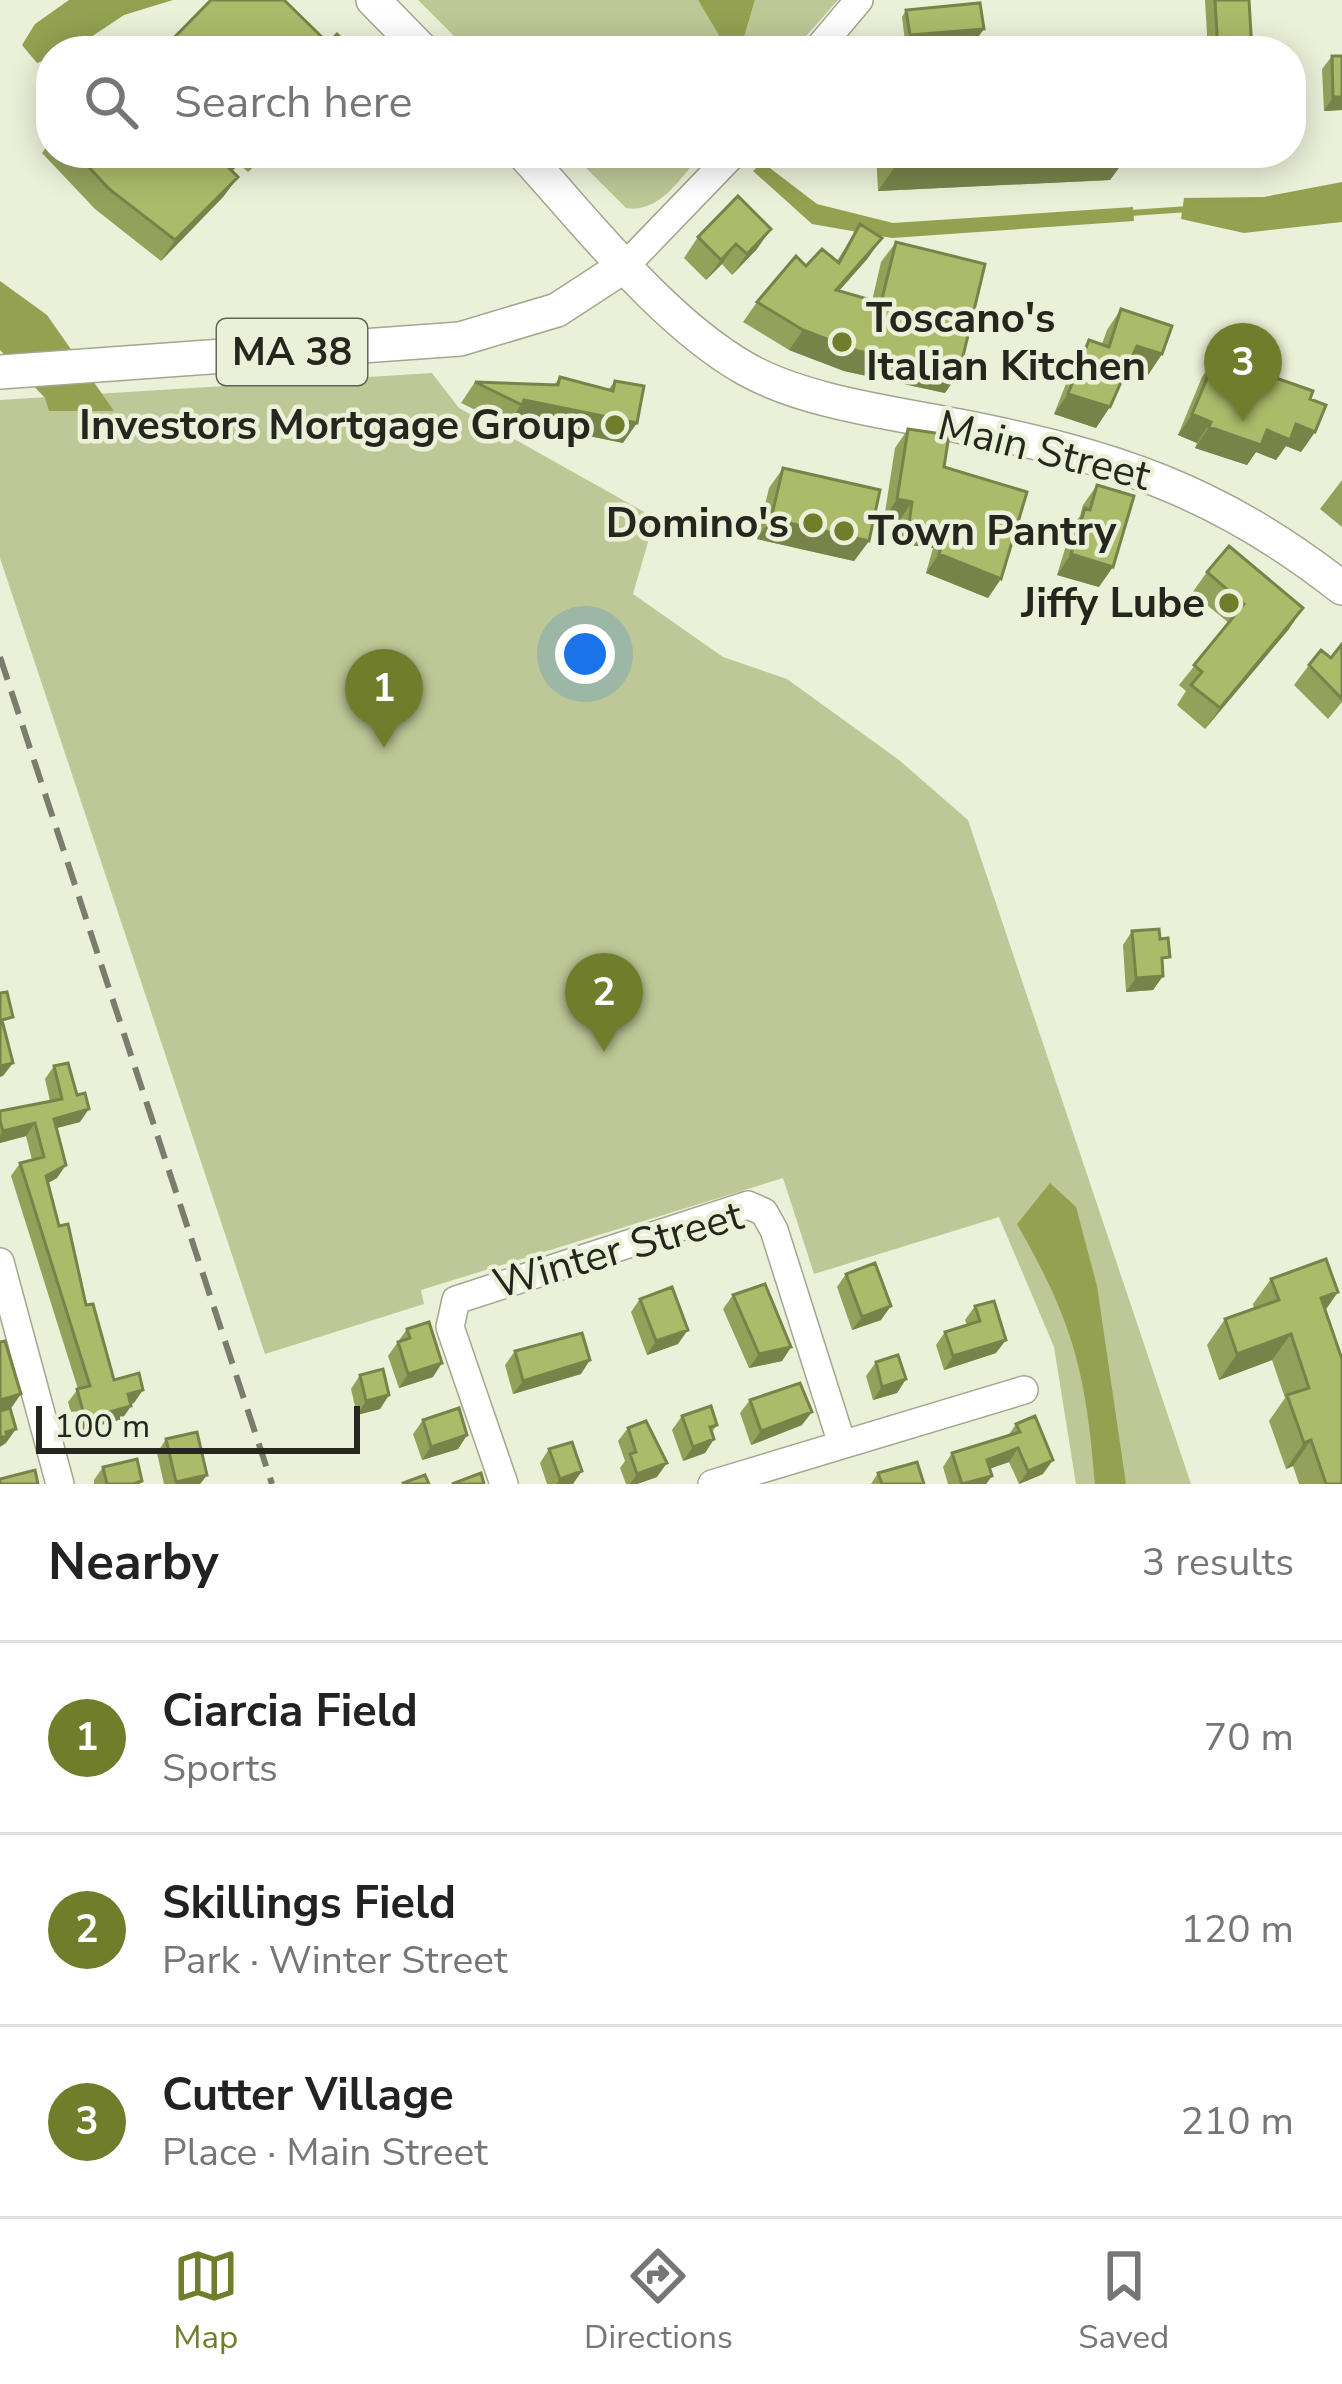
<!DOCTYPE html>
<meta charset="utf-8">
<style>
:root{--surface:#fff;--page:#f6f6f6;--text:#222;--muted:#767676;--line:#e0e0e0;--accent:#707d2b}
body{margin:0;font-family:"Nunito Sans",sans-serif;background:var(--page);color:var(--text)}
.scale{position:absolute;left:36px;bottom:30px;width:324px;box-sizing:border-box;padding-left:12px;border:6px solid #25271e;border-top:0;font-size:33px;line-height:42px;white-space:nowrap;color:#25271e;-webkit-text-stroke:9px #ebf0d8;paint-order:stroke}
.you{position:absolute;left:585px;top:654px;width:42px;height:42px;margin:-30px;border:9px solid #fff;border-radius:50%;background:#1a73e8;box-shadow:0 0 0 18px #1a73e833}
.badge{display:grid;place-items:center;width:78px;height:78px;border-radius:50%;background:var(--accent);color:#fff;font-size:39px;font-weight:700}
.pin{position:absolute;translate:-50% -99px;filter:drop-shadow(0 3px 6px #0008)}
.pin::after{content:'';position:absolute;top:63px;width:42px;height:36px;background:inherit;clip-path:polygon(0 0,100% 0,50% 100%)}
.list{margin:0;padding:0;list-style:none}
h2{display:flex;justify-content:space-between;align-items:center;height:156px;margin:0;padding:0 48px;font-size:51px}
h2 small{font-size:39px;font-weight:400;color:var(--muted)}
.list li{display:grid;grid-template-columns:78px 1fr auto;gap:36px;align-items:center;box-sizing:border-box;height:192px;padding:0 48px;border-top:3px solid var(--line)}
.list b{display:block;font-size:45px;white-space:nowrap}
.list p{margin:0;font-size:39px;white-space:nowrap;color:var(--muted)}
.list em{font-size:39px;font-style:normal;color:var(--muted)}
.icon{flex:none;width:66px;height:66px;fill:none;stroke:currentColor;stroke-width:2;stroke-linecap:round;stroke-linejoin:round}
.map{position:relative;flex:none;width:1342px;height:1484px;overflow:hidden}
.search{position:absolute;background:var(--surface);box-shadow:0 6px 30px #0003;left:36px;right:36px;top:36px;height:132px;display:flex;align-items:center;gap:30px;box-sizing:border-box;padding:0 42px;border-radius:48px;color:var(--muted);font-size:45px}
.sheet{height:732px;background:var(--surface)}
nav{display:flex;justify-content:space-around;align-items:center;box-sizing:border-box;height:168px;border-top:3px solid var(--line);background:var(--surface);font-size:33px;color:var(--muted)}
nav a{display:grid;justify-items:center;gap:6px}
nav .on{color:var(--accent)}
.map>svg:first-child{display:block}
.green{fill:#bdc896}
.water{fill:#93a151}
.lines{fill:none;stroke-linecap:round;stroke-linejoin:round}
.stream{stroke:#93a151;stroke-width:6}
.minor-casing{stroke:#a2a790;stroke-width:30}
.major-casing{stroke:#a2a790;stroke-width:36}
.minor{stroke:#fff;stroke-width:27}
.major{stroke:#fff;stroke-width:33}
.rail{stroke:#7a7d6e;stroke-width:6;stroke-dasharray:24 12;stroke-linecap:butt}
.wall{fill:#94a15b}
.shaded-wall{fill:#78834a}
.building{fill:#acbb6a;stroke:#78834a;stroke-width:3}
.poi-dot{fill:#707d2b;stroke:#ebf0d8;stroke-width:4.5}
.labels{text-anchor:middle;dominant-baseline:central;stroke-width:9;stroke-linejoin:round;paint-order:stroke}
.shield{fill:#ebf0d8;stroke:#606356;stroke-width:3}
.shield-label{font-size:39px;font-weight:bold;fill:#25271e}
.poi-label{font-size:42px;font-weight:bold;fill:#25271e;stroke:#ebf0d8;text-anchor:end}
.street-label{font-size:42px;fill:#25271e;stroke:#ebf0d8}
</style>
<div class="map">
<svg width="1342" height="1484" viewBox="0 0 1342 1484">
<rect width="100%" height="100%" fill="#ebf0d8"/>
<path class="green" d="M418,0H698L728,51H469Z
M755,0H838L793,51H740Z
M571,153H702C682,176 660,214 626,208Z
M432,373L459,408L655,518L633,594L723,657L787,679L899,760L968,820L1191,1484H1076L1054,1347L999,1217L814,1274L783,1178L421,1290L424,1304L265,1354L0,558V400Z"/>
<path class="water" d="M69,0H173L124,15L70,51H51V58L37,63L22,45L35,24Z
M698,0H755L740,51H728Z
M762,162L817,204L893,223L1133,207L1134,221L892,238L812,224L753,171Z
M1342,182V222L1244,233L1181,219L1184,198L1264,197Z
M0,281L47,315L114,411H49L45,398L0,350Z
M1050,1183L1076,1207L1097,1286L1126,1484H1095C1086,1371 1073,1322 1017,1224Z"/>
<g class="lines">
<path class="stream" d="M1130,213L1189,209"/>
<defs>
<path id="minor" d="M816,51L859,0
M626,265L734,153
M0,1262L60,1484
M504,1484L450,1327L456,1300L748,1205L764,1212L774,1230L842,1444
M712,1484L1024,1390"/>
<path id="major" d="M373,0L423,51
M523,153C587,223 663,322 746,369C804,402 894,413 959,426C1112,456 1218,490 1342,588
M0,372L460,339L557,310L626,265"/>
</defs>
<use href="#minor" class="minor-casing"/>
<use href="#major" class="major-casing"/>
<use href="#minor" class="minor"/>
<use href="#major" class="major"/>
<path class="rail" d="M0,657L272,1484"/>
</g>
<path class="wall" d="M1205,0H1249L1252,51H1208Z
M906,10L979,36L905,42L902,17Z
M1332,56L1342,110L1324,111L1322,69Z
M51,114V153H266L248,172L239,164L232,171L238,177L223,197L161,261L95,209L42,153L50,142L45,124Z
M876,153H1141L1134,164L1121,165L1110,180L878,191Z
M860,224L868,258L839,291L872,301L881,262L896,242L945,393L844,371L789,350L743,322L757,302L806,266L837,261Z
M698,237L757,249L732,275L722,264L706,280L684,258Z
M1121,309L1162,354L1148,375L1128,368L1096,428L1054,414L1075,361L1089,340L1102,344L1107,330Z
M1216,357L1310,399L1315,432L1301,452L1286,446L1276,460L1256,452L1247,465L1195,448L1197,443L1178,435L1202,377Z
M560,377L608,390L615,381L623,443L511,420L507,425L461,403L475,382L554,385Z
M908,429L944,467L988,598L926,573L933,548L895,543L899,521L884,519L895,448Z
M783,468L869,541L854,561L757,539L769,488Z
M1342,480V527L1320,509Z
M1097,485L1099,587L1057,575L1071,529L1080,516L1083,505Z
M1207,572L1289,629L1205,729L1177,705L1186,691L1179,685L1229,623L1192,593Z
M1342,644V702L1328,719L1294,685L1309,665L1331,658Z
M1132,931L1160,939L1163,976L1153,990L1126,992L1123,945Z
M54,1066L80,1122L57,1128V1178L48,1183L59,1226L114,1380L134,1403L131,1404V1406L122,1419L76,1432L68,1402L78,1389L11,1176L20,1163L32,1160L26,1136L0,1143V1111L50,1101L45,1079Z
M846,1274L881,1320L852,1330L837,1287Z
M1271,1279L1325,1310L1342,1484H1299L1293,1466L1286,1469L1269,1421L1285,1398L1272,1360L1219,1380L1207,1345L1225,1319L1254,1309L1253,1304Z
M733,1295L791,1347L782,1361L749,1368L723,1309Z
M640,1299L678,1344L647,1355L631,1312Z
M975,1306L996,1353L944,1370L936,1345L945,1332L967,1325L965,1320Z
M407,1329L433,1377L399,1388L388,1356Z
M515,1351L581,1374L513,1394L505,1365Z
M876,1362L906,1379L897,1393L873,1400L866,1376Z
M360,1375L389,1395L380,1409L357,1415L351,1389Z
M750,1400L802,1425L751,1445L740,1413Z
M682,1416L717,1425L712,1432L714,1439L705,1453L683,1461L672,1430Z
M423,1420L467,1435L458,1449L422,1460L413,1434Z
M1016,1424L1043,1474L1019,1484L1009,1462L989,1469L992,1476L986,1484H948L943,1467L952,1453L1008,1436Z
M628,1428L657,1477L637,1484H626L620,1468L625,1461L618,1441Z
M166,1439L207,1475L200,1484H164L157,1453Z
M549,1449L573,1484H547L540,1463Z
M103,1467L142,1481L140,1484H94V1480Z
M878,1473L924,1484H871Z"/>
<path class="shaded-wall" d="M984,29L979,36L905,42L910,35Z
M1333,97H1342V110L1324,111Z
M244,153H246L239,164L215,188L229,168Z
M261,153H266L248,172Z
M1118,153H1141L1134,164L1121,165L1110,180L878,191L897,164Z
M238,177L223,197L161,261L175,240Z
M771,229L757,249L732,275L747,254Z
M882,238L868,258L822,310L836,290Z
M736,244L722,264L706,280L721,260Z
M803,330L959,373L945,393L844,371L789,350Z
M1137,346L1162,354L1148,375L1123,366Z
M1068,394L1110,407L1096,428L1054,414Z
M524,400L637,423L623,443L511,420Z
M1192,414L1211,422L1197,443L1178,435Z
M1296,424L1315,432L1301,452L1286,446L1276,460L1256,452L1247,465L1195,448L1209,427Z
M897,499L912,502L899,521L884,519Z
M771,519L869,541L854,561L757,539Z
M909,524L947,529L933,548L895,543Z
M939,554L1001,579L988,598L926,573Z
M1071,554L1113,567L1099,587L1057,575Z
M1303,608L1289,629L1205,729L1220,708Z
M1163,976L1153,990L1126,992L1136,978Z
M13,1063L3,1076L0,1077V1066Z
M89,1109L80,1122L45,1131L54,1119Z
M35,1123L26,1136L0,1143V1135L3,1131Z
M66,1165L57,1178L37,1189L46,1176Z
M1338,1292L1320,1318L1321,1298Z
M891,1306L881,1320L852,1330L862,1317Z
M688,1330L678,1344L647,1355L656,1341Z
M1291,1334L1272,1360L1219,1380L1237,1354Z
M1006,1340L996,1353L944,1370L953,1356Z
M791,1347L782,1361L749,1368L759,1354Z
M590,1360L581,1374L513,1394L523,1381Z
M442,1363L433,1377L399,1388L408,1374Z
M906,1379L897,1393L873,1400L882,1387Z
M143,1390L134,1403L119,1407L128,1394Z
M21,1394L12,1407L0,1411V1400Z
M389,1395L380,1409L357,1415L366,1401Z
M131,1406L122,1419L76,1432L85,1419Z
M812,1412L802,1425L751,1445L761,1431Z
M16,1429L6,1443L0,1447V1437L6,1432Z
M467,1435L458,1449L422,1460L431,1447Z
M714,1439L705,1453L683,1461L693,1447Z
M1311,1440L1293,1466L1286,1469L1304,1443Z
M1018,1448L1009,1462L977,1473L987,1460Z
M1053,1460L1043,1474L1019,1484L1028,1471Z
M667,1463L657,1477L637,1484H630L637,1474Z
M582,1471L573,1484H556L560,1479Z
M207,1475L200,1484H175L176,1482Z
M992,1476L986,1484H966Z"/>
<path class="building" d="M211,0H284L328,43L337,34L354,51H161Z
M1215,0H1249L1252,51H1218Z
M980,3L984,29L910,35L906,10Z
M139,41L149,51H129Z
M1332,56H1342V97H1333Z
M76,153H244L229,168L238,177L175,240L109,189Z
M896,153H1129V154L897,164Z
M738,196L771,229L747,254L736,244L721,260L698,237Z
M860,224L882,238L836,290L881,303L896,242L985,264L959,373L858,351L803,330L757,302L796,256L806,266L822,249L839,263Z
M1121,309L1172,326L1162,354L1137,346L1110,407L1068,394L1089,340L1109,347Z
M1216,357L1313,391L1310,399L1326,405L1315,432L1296,424L1290,440L1267,430L1261,445L1209,427L1211,422L1192,414Z
M560,377L613,391L615,381L644,386L637,423L524,400L522,405L475,382L558,385Z
M908,429L949,435L944,467L1027,492L1001,579L939,554L947,529L909,524L912,502L897,499Z
M783,468L880,490L869,541L771,519Z
M1097,485L1134,496L1113,567L1071,554L1085,508L1090,510Z
M1229,546L1303,608L1220,708L1191,685L1202,672L1194,665L1244,604L1207,572Z
M1342,644V699L1309,665L1321,650L1331,658Z
M1159,929L1160,939L1168,938L1170,957L1162,958L1163,976L1136,978L1132,931Z
M7,992L13,1017L2,1020L13,1063L0,1066V993Z
M68,1063L77,1095L85,1093L89,1109L54,1119L66,1165L46,1176L59,1226L68,1224L86,1305L93,1304L114,1380L139,1373L143,1390L128,1394L131,1406L85,1419L77,1389L90,1386L20,1163L44,1157L35,1123L3,1131L0,1121V1111L62,1099L54,1066Z
M1326,1259L1338,1292L1321,1298L1342,1359V1484H1326L1311,1440L1304,1443L1287,1395L1309,1388L1291,1334L1237,1354L1225,1319L1279,1300L1271,1279Z
M875,1263L891,1306L862,1317L846,1274Z
M765,1284L791,1347L759,1354L733,1295Z
M672,1287L688,1330L656,1341L640,1299Z
M994,1301L1006,1340L953,1356L945,1332L980,1321L975,1306Z
M429,1322L442,1363L408,1374L398,1342L410,1338L407,1329Z
M582,1333L590,1360L523,1381L515,1351Z
M5,1341L21,1394L0,1400V1342Z
M898,1355L906,1379L882,1387L876,1362Z
M383,1369L389,1395L366,1401L360,1375Z
M800,1383L812,1412L761,1431L750,1400Z
M711,1406L717,1425L710,1427L714,1439L693,1447L682,1416Z
M10,1408L16,1429L6,1432L7,1437H0V1411Z
M459,1408L467,1435L431,1447L423,1420Z
M1035,1416L1053,1460L1028,1471L1018,1448L987,1460L992,1476L962,1484L952,1453L1020,1432L1016,1424Z
M646,1421L667,1463L637,1474L630,1454L636,1452L628,1428Z
M197,1432L207,1475L176,1482L166,1439Z
M572,1442L582,1471L560,1479L549,1449Z
M137,1459L142,1481L133,1484H107L103,1467Z
M917,1462L924,1484H882L878,1473Z
M35,1470L38,1484H0V1479Z
M481,1473L484,1484H452Z
M425,1475L429,1484H403V1483Z"/>
<g class="poi-dot">
<circle cx="842" cy="342" r="12"/>
<circle cx="615" cy="425" r="12"/>
<circle cx="813" cy="523" r="12"/>
<circle cx="844" cy="531" r="12"/>
<circle cx="1229" cy="603" r="12"/>
</g>
<g class="labels">
<rect class="shield" x="217" y="319" width="150" height="66" rx="9"/>
<g class="shield-label">
<text x="292" y="352">MA 38</text>
</g>
<g class="poi-label">
<text x="866" y="318" text-anchor="start">Toscano's<tspan x="866" dy="48">Italian Kitchen</tspan></text>
<text x="591" y="425">Investors Mortgage Group</text>
<text x="789" y="523">Domino's</text>
<text x="868" y="531" text-anchor="start">Town Pantry</text>
<text x="1205" y="603">Jiffy Lube</text>
</g>
<g class="street-label">
<text transform="translate(1044 451) rotate(14)">Main Street</text>
<text transform="translate(618 1250) rotate(-16)">Winter Street</text>
</g>
</g>
</svg>
<div class="scale">100 m</div>
<div class="you"></div>
<div class="pin badge" style="left:384px;top:748px">1</div>
<div class="pin badge" style="left:604px;top:1052px">2</div>
<div class="pin badge" style="left:1243px;top:422px">3</div>
<div class="search"><svg class="icon" aria-label="search" viewBox="0 0 24 24"><circle cx="10" cy="10" r="6"/><path d="M15 15l6 6"/></svg>Search here</div>
</div>
<section class="sheet">
<h2>Nearby<small>3 results</small></h2>
<ul class="list">
<li><span class="badge">1</span><div><b>Ciarcia Field</b><p>Sports</p></div><em>70 m</em></li>
<li><span class="badge">2</span><div><b>Skillings Field</b><p>Park · Winter Street</p></div><em>120 m</em></li>
<li><span class="badge">3</span><div><b>Cutter Village</b><p>Place · Main Street</p></div><em>210 m</em></li>
</ul>
</section>
<nav>
<a class="on"><svg class="icon" aria-label="map" viewBox="0 0 24 24"><path d="M3 6l6-2 6 2 6-2v14l-6 2-6-2-6 2zM9 4v14M15 6v14"/></svg>Map</a>
<a><svg class="icon" aria-label="directions" viewBox="0 0 24 24"><path d="M12 3l9 9-9 9-9-9zM9 14v-3h6M13 9l2 2-2 2"/></svg>Directions</a>
<a><svg class="icon" aria-label="saved" viewBox="0 0 24 24"><path d="M7 4h10v16l-5-4-5 4z"/></svg>Saved</a>
</nav>
